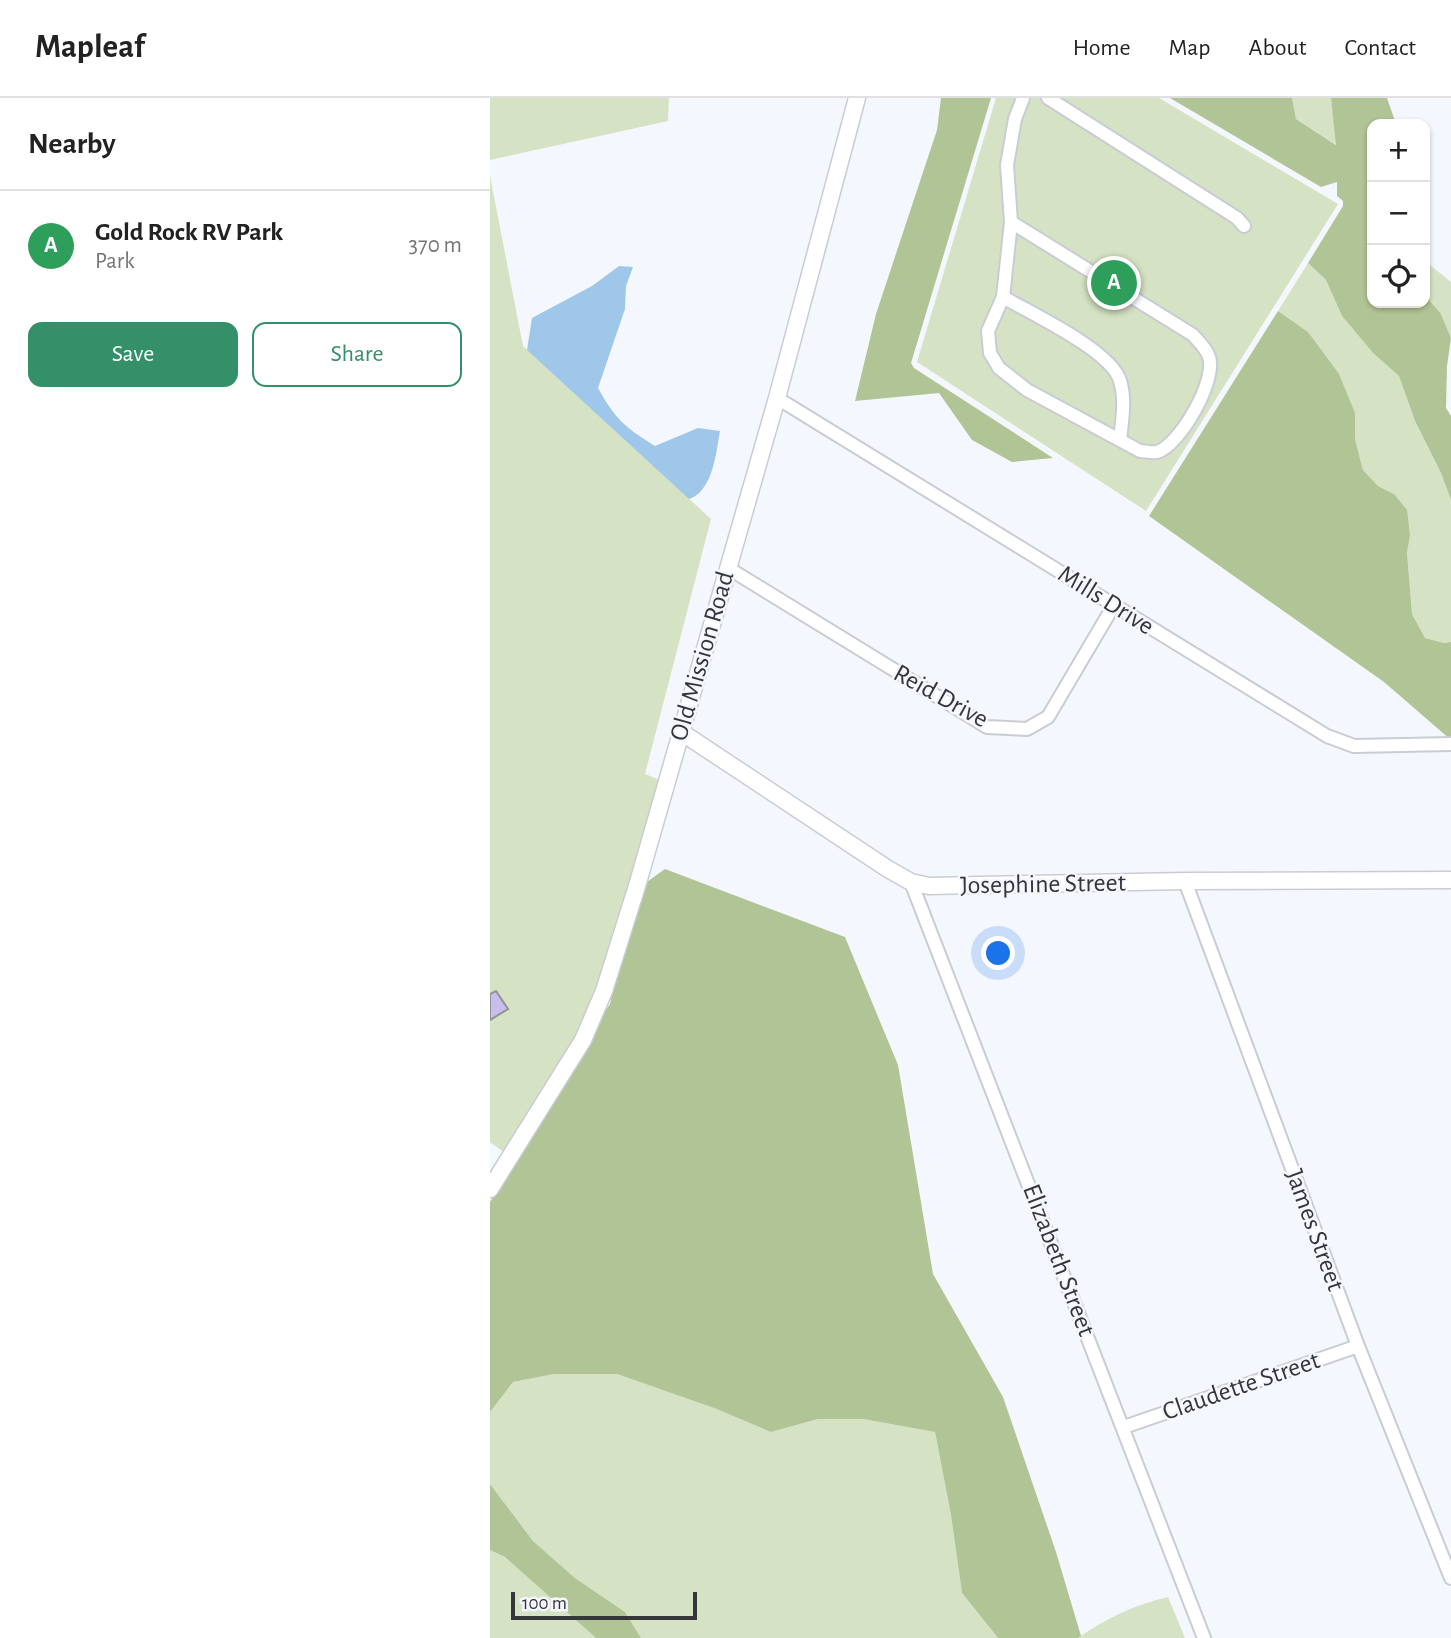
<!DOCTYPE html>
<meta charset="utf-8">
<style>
:root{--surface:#fff;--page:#f2f2f2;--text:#222;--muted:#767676;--line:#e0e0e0;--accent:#339068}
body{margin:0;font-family:"Alegreya Sans",sans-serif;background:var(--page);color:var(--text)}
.controls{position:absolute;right:21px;top:21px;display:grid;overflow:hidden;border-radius:14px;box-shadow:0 2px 5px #0004}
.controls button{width:63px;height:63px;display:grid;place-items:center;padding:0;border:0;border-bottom:2px solid var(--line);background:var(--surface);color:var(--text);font:35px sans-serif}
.scale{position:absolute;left:21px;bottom:18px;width:186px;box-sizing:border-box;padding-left:7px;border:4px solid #35363a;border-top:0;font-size:19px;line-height:24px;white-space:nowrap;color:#35363a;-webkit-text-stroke:5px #f5f7fe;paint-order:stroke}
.you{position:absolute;left:509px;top:856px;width:24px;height:24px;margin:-18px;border:5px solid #fff;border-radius:50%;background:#1a73e8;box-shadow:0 0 0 10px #1a73e833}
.badge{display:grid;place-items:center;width:46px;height:46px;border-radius:50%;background:var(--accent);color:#fff;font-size:23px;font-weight:700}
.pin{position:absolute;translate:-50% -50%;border:4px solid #fff;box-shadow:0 2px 7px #0006}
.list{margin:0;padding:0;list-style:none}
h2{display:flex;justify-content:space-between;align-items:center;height:91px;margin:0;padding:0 28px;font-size:30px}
h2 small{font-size:23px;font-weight:400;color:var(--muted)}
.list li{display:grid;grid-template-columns:46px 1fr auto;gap:21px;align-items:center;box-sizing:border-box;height:112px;padding:0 28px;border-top:2px solid var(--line)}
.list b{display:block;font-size:26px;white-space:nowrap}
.list p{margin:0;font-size:23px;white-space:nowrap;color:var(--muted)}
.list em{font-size:23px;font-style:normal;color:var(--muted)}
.actions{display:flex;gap:14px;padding:21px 28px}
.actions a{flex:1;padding:16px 0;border:2px solid var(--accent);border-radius:14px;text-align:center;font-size:24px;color:var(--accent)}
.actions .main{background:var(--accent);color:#fff}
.icon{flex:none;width:38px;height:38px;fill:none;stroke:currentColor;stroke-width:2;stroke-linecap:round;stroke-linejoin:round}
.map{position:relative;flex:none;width:961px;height:1540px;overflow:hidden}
header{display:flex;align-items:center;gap:42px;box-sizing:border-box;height:98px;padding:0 35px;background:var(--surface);border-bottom:2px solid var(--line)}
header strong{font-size:33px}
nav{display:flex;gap:38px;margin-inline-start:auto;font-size:24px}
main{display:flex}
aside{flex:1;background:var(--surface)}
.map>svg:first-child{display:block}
.green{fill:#d5e2c3}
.forest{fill:#b1c495}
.water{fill:#9ec7ea}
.building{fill:#c9bdec;stroke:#939199;stroke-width:2}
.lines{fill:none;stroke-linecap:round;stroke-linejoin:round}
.minor-casing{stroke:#c9ccd4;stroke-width:16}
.tertiary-casing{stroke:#c9ccd4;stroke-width:19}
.minor{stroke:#fff;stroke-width:12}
.tertiary{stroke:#fff;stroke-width:16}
.labels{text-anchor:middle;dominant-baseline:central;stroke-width:5;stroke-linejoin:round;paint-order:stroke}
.street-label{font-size:26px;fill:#35363a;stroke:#f5f7fe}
</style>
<header>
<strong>Mapleaf</strong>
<nav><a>Home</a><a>Map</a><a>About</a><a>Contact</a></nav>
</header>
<main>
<aside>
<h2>Nearby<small></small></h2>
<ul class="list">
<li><span class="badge" style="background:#2e9e5b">A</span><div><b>Gold Rock RV Park</b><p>Park</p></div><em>370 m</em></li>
</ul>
<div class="actions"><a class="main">Save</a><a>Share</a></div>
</aside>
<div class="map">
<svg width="961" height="1540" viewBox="0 0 961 1540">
<rect width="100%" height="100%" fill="#f5f7fe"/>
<path class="green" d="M0,0H179L178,23L0,62Z
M506,0H669L848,106L656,413L427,264Z
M802,0H841L847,47L806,21Z
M0,78L33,248L221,421L155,676L170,682L108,890L88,938L15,1055L0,1044Z
M935,163L961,184V240L951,216L935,197Z
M818,165L836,182L852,218L883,255L909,278L925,323L951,375L961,402V544L954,545L935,540L922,516L917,453L920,438L904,396L888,388L873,372L865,341V315L818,234L788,213Z
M64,1276H127L224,1310L281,1334L328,1321H373L445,1334L461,1417L472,1495L508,1540H151L135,1514L85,1480L43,1443L0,1386V1314L23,1284Z
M0,1452L15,1459L106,1540H0Z
M678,1499L695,1540H588C617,1520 644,1507 678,1499Z"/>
<path class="forest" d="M451,0H501L421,265L424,270L563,360L522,364L482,342L449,295L365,303L386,216L447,32Z
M680,0H802L806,21L846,47L841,0H897L906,26H882V205H935V197L951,216L961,240L957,268L956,310L961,318V402L951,375L925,323L909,278L883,255L852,218L836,182L818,165L853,108V103L847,98V84L831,89Z
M788,213L818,234L849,276L865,315V341L873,372L888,388L904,396L917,412L920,438L917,454L922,516L935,540L954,545L961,544V642L894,584L659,418Z
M175,771L355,839L408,967L443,1176L513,1299L566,1454L591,1538L588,1540H508L472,1495L461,1417L445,1334L373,1321H328L281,1334L224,1310L127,1276H64L23,1284L0,1314V1104L99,946L107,925L120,906L125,880L154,786Z
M0,1386L43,1443L85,1480L135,1514L151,1540H106L15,1459L0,1452Z"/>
<path class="water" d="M129,168L143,169L136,188L135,211L108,290C125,321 136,330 165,348L208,330L230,333C226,355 223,393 199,401L37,252L42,220L102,188Z"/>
<path class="building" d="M6,893L18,911L0,922V896Z"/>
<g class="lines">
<defs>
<path id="minor" d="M558,0L747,120L754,128
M521,124L703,237C708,243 717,251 719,259C727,282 690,347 667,354C662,355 655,353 650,353L537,292L509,270L500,255L498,233L513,199L521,124L517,67L525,21L533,0
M513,199C542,216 622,253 630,283C636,301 632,323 630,342
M287,300L837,638L864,648L961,646
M238,470L497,629L537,631L558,619L624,507
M695,783L868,1248L961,1480
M421,784L714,1540
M634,1329L868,1248"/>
<path id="tertiary" d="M191,634L398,771L421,784L439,788L695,783L961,782
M0,1091L93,942L114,893L147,788L287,300L367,0"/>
</defs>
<use href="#minor" class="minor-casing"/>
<use href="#tertiary" class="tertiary-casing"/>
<use href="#minor" class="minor"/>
<use href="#tertiary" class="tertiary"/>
</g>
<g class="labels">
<g class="street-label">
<text transform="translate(616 502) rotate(32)">Mills Drive</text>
<text transform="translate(212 558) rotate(-74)">Old Mission Road</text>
<text transform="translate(451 598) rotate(29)">Reid Drive</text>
<text transform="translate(553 786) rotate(-1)">Josephine Street</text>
<text transform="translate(825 1132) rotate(70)">James Street</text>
<text transform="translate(569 1162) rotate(69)">Elizabeth Street</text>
<text transform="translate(751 1288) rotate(-19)">Claudette Street</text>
</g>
</g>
</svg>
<div class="controls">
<button>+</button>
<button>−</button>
<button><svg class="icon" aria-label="locate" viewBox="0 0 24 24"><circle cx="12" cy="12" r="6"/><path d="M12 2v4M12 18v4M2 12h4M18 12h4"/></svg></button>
</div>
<div class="scale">100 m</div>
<div class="you"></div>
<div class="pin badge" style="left:624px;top:185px;background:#2e9e5b">A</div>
</div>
</main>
